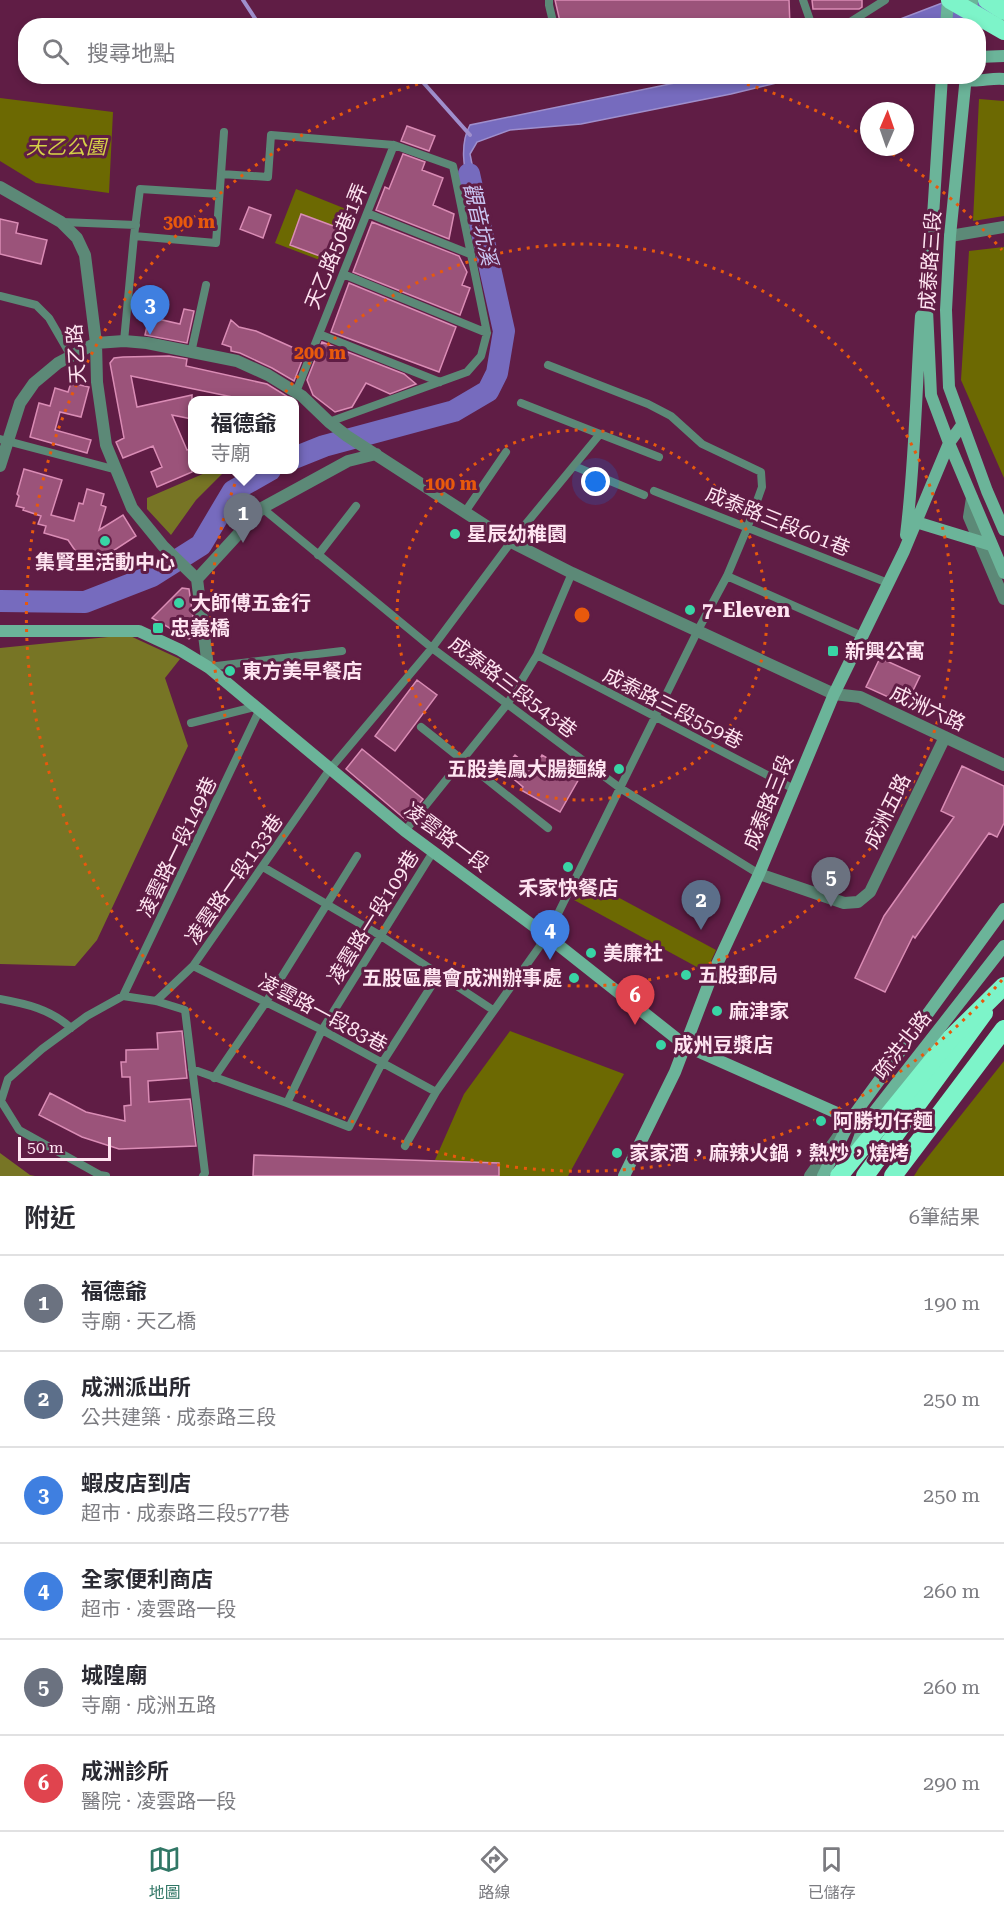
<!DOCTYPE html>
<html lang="zh-TW">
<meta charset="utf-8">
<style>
:root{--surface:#fff;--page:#f2f2f3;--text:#2b2b33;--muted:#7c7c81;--line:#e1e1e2;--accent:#317766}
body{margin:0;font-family:"Roboto Serif","Noto Sans TC",serif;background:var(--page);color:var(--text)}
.compass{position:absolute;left:860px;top:102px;width:54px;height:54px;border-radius:50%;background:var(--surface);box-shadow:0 3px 9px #0003;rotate:2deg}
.scale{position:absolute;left:18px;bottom:15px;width:93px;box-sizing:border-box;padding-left:6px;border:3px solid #fee4f1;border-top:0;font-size:16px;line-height:21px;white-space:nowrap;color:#fee4f1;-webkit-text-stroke:4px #601d45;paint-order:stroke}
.you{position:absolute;left:596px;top:482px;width:21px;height:21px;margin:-15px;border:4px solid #fff;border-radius:50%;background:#1a73e8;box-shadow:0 0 0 9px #1a73e833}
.badge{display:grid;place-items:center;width:39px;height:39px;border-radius:50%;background:var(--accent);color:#fff;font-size:20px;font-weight:700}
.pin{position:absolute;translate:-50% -50px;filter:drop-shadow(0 2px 3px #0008)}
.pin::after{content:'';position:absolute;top:32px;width:21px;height:18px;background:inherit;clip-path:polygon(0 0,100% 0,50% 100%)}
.popup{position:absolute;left:188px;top:396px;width:111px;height:78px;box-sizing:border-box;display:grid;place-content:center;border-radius:12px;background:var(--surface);filter:drop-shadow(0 2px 4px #0005);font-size:20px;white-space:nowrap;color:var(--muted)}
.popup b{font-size:22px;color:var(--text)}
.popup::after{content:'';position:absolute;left:50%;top:100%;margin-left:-12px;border:12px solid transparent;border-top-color:var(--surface)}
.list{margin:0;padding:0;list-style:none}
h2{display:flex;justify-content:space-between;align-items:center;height:78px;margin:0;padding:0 24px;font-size:26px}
h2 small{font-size:20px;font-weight:400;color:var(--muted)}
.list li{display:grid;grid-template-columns:39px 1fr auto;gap:18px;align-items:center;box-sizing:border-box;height:96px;padding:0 24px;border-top:2px solid var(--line)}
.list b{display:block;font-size:22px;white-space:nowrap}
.list p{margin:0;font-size:20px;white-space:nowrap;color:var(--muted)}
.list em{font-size:20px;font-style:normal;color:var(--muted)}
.icon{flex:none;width:33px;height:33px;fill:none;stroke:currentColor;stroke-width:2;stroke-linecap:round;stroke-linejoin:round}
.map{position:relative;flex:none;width:1004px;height:1176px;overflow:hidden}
.search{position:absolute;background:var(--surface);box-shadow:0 3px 9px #0003;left:18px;right:18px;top:18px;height:66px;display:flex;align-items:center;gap:15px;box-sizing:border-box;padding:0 21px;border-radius:24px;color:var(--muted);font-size:22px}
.sheet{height:654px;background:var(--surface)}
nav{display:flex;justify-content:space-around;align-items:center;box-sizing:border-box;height:84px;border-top:2px solid var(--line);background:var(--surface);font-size:16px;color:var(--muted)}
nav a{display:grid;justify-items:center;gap:3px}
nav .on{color:var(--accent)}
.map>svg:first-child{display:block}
.green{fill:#6c6902}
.forest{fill:#777525}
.water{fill:#766bbe;stroke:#9f8fcd;stroke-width:1.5}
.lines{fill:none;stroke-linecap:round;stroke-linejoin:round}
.stream{stroke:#9f8fcd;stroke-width:4}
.river{stroke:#766bbe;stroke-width:22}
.building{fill:#9b537a;stroke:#da8cb5;stroke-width:1.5}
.lane{stroke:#5c8977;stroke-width:8}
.street{stroke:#5c8977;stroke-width:12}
.secondary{stroke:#6bb499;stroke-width:12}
.highway{stroke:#7df4c9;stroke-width:18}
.highway-bridge{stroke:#7df4c9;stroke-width:18}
.ring{fill:none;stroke:#e8590c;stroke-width:3;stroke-dasharray:3 6}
.poi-dot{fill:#39d4a5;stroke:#601d45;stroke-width:2}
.labels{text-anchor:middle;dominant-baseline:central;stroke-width:6;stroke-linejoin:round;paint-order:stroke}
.park-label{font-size:20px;font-style:italic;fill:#d5d147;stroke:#601d45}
.street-label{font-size:20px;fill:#fee4f1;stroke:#601d45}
.poi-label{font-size:20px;font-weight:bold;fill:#fee4f1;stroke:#601d45;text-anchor:start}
.water-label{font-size:21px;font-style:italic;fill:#cac7f4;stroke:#601d45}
.centre{fill:#e8590c;stroke:#601d45;stroke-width:3}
.ring-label{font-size:18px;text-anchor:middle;font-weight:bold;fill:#e8590c;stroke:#601d45;stroke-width:6;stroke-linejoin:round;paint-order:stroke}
</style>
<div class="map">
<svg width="1004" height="1176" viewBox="0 0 1004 1176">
<rect width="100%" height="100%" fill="#601d45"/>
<path class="green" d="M0,98L113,112L109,193L36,183L0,161Z
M979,99L1004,101V216L973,221Z
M296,189L351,211L330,264L275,243Z
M1004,247V478L961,380L969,251Z
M586,880L716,950L706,972L574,900Z
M510,1031L624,1074L568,1176H499V1163L435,1160L464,1094Z
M1004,1061V1176H914L919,1168Z"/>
<path class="forest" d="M212,470H226L196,500L171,535L147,509V498Z
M128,635L180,659L165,678L188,746L97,940L75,966L0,964V648Z
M0,1153L30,1175L35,1176H0Z"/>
<path class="water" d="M950,0H1004V9L972,25L882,26Z
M704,77H801L731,94L581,124L510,130L477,142L470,154L479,199L471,205C467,179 457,148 470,125Z"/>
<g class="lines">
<path class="stream" d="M243,0L260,26
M406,76L421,80L470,135"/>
<path class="river" d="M294,458L324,446L454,411L488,391L497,373L504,331L469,174
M0,601L85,602L152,576L201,545L233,491L270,470"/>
</g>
<path class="building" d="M555,0H789L790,26H561Z
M812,0H862V7L859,9H813Z
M407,126L435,136L429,151L401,141Z
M403,154L425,162L422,170L443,178L433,205L454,214L449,239L376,210L385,187L389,189Z
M249,207L271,215L263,238L240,229Z
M301,214L347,231L336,262L290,245Z
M0,219L18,223L16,233L47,240L41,264L0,254Z
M372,222L459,256L467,272L462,285L470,288L460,315L353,272Z
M349,283L456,327L439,372L331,332Z
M184,309L194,311L187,343L145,335L149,317L180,324Z
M231,320L239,327L256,331L305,353L294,381L272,368L240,353L231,351V347L222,344Z
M322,342L404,374L416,384L390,394L366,383L352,407L335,412L313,395L307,380Z
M169,356L187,359L186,366L267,384L293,400H247L131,376L137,407L192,395V419L172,415L187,450L192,448V472L157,487L151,472L162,467L153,446L123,458L116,442L124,438L110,363L114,358L123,357Z
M71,383L89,387L81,417L60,412L55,430L91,440L87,453L30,437L39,403L50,406L55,388L68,392Z
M24,469L62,480L51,515L74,521L79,503L83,504L87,489L104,494L101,505L106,507L99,530L123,515L136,536L87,568L68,540L44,533L46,526L38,524L41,516L23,510L24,508L16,506L19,496L17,494Z
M182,588L189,589L195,632L194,636L189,639L152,618Z
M880,658L920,676L906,705L866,687Z
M417,680L437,695L395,751L375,736Z
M362,749L423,799L406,820L346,769Z
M515,755L533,770L542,755L580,777L560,812L521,790L523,787L503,770Z
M962,766L1004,786V823L997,837L989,833L915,938L913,936L885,992L855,978L884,916L954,817L941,811Z
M182,1031L187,1078L148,1081L149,1102L190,1099L196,1146L119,1149L82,1137L39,1115L50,1093L86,1112L125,1121L124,1106L131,1105L130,1077H122L121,1062H126V1050L158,1049L157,1033Z
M254,1155L499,1163V1176H253Z"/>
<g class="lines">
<path class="lane" d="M549,0V5L554,26
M803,0L812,26
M844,26L885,0
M583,76L596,80L647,76
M221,174L224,132
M367,213L470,254
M62,222L136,225
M134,236L140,189L219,194
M343,274L487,333
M0,296L36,305L49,318L71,356
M319,334L440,382
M124,341L134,236L216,243L221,174L268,177L271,135L394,145L453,166L487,333L481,356L467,372L329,422
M191,353L206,285
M296,392L394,145
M600,434L659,457
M0,439L117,470
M574,466L644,495
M654,491L888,583
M262,508L432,648L620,788L759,874
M465,512L506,452
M318,555L356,506
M727,576L862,636
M537,655L794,789
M208,667L342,651
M191,723L254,707
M421,727L548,828
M405,831L508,703L537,655L572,573
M263,867L381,936L493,1010
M193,966L322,1030L436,1092
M123,996L259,711
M0,999C27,1004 50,1009 71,1028
M156,1001L193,966L330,769L432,648L511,542L600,434L521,403
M192,1069L287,1103L349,1127L382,1063L439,974
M214,1078L266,1002L357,856
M287,1103L322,1030L433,852
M405,1146L436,1092L547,936L698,630L727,576L748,526L762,487L761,472L702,444L671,416L648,404L548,365
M106,1176L100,1175L19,1130L1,1101L8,1079L42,1049L87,1016L123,996L156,1001L185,1010L205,1173L203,1176"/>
<path class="street" d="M0,187L61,222L77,238L85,255L96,343L97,382L106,445L132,508L163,546L197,579
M950,236L1004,227
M0,466L20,403L34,383L58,363L96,343L124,341L147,343L237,361L268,375L302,396L329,422L347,436L511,542L572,573L834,694L860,697L1004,765
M972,498L969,517L1004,599
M197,579L262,508L348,461L376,454
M197,579L208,667
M759,874L844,903L858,902L870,892L945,737
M810,1176L840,1134"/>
<path class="secondary" d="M946,26L948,0
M970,26L972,0
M978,57L1004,56
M942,76L927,310L931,395L949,443L1004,573
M966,76L950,236L946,310L949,387L987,491L1004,530
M960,77C971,85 990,77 1004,79
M916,522L991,545
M906,535C915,463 916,389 921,316
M0,631H139L180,650L208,667L405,831L547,936L686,1046L864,1125
M855,1150L864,1125L1004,946
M624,1176L675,1072L712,975L759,874L834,694L904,551L949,443L962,425
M823,1176L851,1119L1004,909"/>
<path class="highway" d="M987,0L1004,11
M865,1176L984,1013
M893,1176L1004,1029"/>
<path class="highway-bridge" d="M950,0L1004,31
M839,1176L951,1038L1004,986"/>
</g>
<g class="ring">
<circle cx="582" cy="615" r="185"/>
<circle cx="582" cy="615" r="371"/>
<path d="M1002 980A556 556 0 1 1 443 77M721 77A556 556 0 0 1 868 138M885 149A556 556 0 0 1 1002 250"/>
</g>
<g class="poi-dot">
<circle cx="455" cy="534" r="6"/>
<circle cx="105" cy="541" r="6"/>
<circle cx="179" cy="603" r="6"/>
<circle cx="690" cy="610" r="6"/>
<rect x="152" y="622" width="12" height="12" rx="3"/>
<rect x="827" y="645" width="12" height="12" rx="3"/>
<circle cx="230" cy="671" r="6"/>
<circle cx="619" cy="769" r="6"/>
<circle cx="568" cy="867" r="6"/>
<circle cx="591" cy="953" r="6"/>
<circle cx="686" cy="975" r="6"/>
<circle cx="574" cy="978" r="6"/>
<circle cx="717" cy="1011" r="6"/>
<circle cx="661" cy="1045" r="6"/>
<circle cx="821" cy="1121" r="6"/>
<circle cx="617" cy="1153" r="6"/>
</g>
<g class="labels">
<g class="park-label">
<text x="66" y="147">天乙公園</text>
</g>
<g class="street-label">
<text transform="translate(336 246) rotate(-68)">天乙路50巷1弄</text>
<text transform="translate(930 261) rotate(-86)">成泰路三段</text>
<text transform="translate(76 354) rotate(-94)">天乙路</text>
<text transform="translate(778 521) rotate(22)">成泰路三段601巷</text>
<text transform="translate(513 687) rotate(37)">成泰路三段543巷</text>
<text transform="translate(673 708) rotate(27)">成泰路三段559巷</text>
<text transform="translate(928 708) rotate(25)">成洲六路</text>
<text transform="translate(768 802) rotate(-68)">成泰路三段</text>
<text transform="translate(887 811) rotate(-64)">成洲五路</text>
<text transform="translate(447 837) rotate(37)">凌雲路一段</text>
<text transform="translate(177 847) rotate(-64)">凌雲路一段149巷</text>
<text transform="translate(234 879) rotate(-55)">凌雲路一段133巷</text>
<text transform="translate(373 917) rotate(-58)">凌雲路一段109巷</text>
<text transform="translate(323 1013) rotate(28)">凌雲路一段83巷</text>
<text transform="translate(902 1045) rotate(-52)">疏洪北路</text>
</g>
<g class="poi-label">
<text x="467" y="534">星辰幼稚園</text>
<text x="105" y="562" text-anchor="middle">集賢里活動中心</text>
<text x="191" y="603">大師傅五金行</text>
<text x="702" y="610">7-Eleven</text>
<text x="170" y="628">忠義橋</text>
<text x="845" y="651">新興公寓</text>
<text x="242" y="671">東方美早餐店</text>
<text x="607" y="769" text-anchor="end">五股美鳳大腸麵線</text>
<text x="568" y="888" text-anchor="middle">禾家快餐店</text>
<text x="603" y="953">美廉社</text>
<text x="698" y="975">五股郵局</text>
<text x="562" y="978" text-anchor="end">五股區農會成洲辦事處</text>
<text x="729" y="1011">麻津家</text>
<text x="673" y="1045">成州豆漿店</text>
<text x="833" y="1121">阿勝切仔麵</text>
<text x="629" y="1153">家家酒，麻辣火鍋，熱炒，燒烤</text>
</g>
<g class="water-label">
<text transform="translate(480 224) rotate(77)">觀音坑溪</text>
</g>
</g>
<circle cx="582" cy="615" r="9" class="centre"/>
<g class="ring-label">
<text x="189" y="228">300 m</text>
<text x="320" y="359">200 m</text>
<text x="451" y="490">100 m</text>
</g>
</svg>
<svg class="compass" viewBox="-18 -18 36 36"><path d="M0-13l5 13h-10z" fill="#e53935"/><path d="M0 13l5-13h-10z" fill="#7c7c81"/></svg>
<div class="scale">50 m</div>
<div class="you"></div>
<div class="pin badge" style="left:243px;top:543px;background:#6b7280">1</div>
<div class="popup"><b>福德爺</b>寺廟</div>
<div class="pin badge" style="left:701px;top:930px;background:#5c6f8a">2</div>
<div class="pin badge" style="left:150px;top:335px;background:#3f7fe0">3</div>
<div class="pin badge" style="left:550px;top:960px;background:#3f7fe0">4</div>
<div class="pin badge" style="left:831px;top:907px;background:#6b7280">5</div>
<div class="pin badge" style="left:635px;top:1025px;background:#e0444e">6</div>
<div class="search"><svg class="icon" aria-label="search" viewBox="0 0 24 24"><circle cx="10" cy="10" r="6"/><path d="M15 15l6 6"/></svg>搜尋地點</div>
</div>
<section class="sheet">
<h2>附近<small>6筆結果</small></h2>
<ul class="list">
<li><span class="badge" style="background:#6b7280">1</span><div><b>福德爺</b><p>寺廟 · 天乙橋</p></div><em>190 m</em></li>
<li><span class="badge" style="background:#5c6f8a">2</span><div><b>成洲派出所</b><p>公共建築 · 成泰路三段</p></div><em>250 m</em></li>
<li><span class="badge" style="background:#3f7fe0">3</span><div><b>蝦皮店到店</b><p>超市 · 成泰路三段577巷</p></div><em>250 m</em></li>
<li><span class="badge" style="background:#3f7fe0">4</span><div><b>全家便利商店</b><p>超市 · 凌雲路一段</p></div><em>260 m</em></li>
<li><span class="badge" style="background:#6b7280">5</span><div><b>城隍廟</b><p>寺廟 · 成洲五路</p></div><em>260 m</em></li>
<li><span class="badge" style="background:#e0444e">6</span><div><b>成洲診所</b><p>醫院 · 凌雲路一段</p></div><em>290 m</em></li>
</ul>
</section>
<nav>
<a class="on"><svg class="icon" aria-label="map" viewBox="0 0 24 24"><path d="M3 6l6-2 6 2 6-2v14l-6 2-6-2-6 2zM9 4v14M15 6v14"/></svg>地圖</a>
<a><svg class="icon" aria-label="directions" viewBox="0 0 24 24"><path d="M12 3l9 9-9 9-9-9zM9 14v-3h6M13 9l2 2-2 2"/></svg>路線</a>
<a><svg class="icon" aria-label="saved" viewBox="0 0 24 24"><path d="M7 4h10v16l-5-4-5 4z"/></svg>已儲存</a>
</nav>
